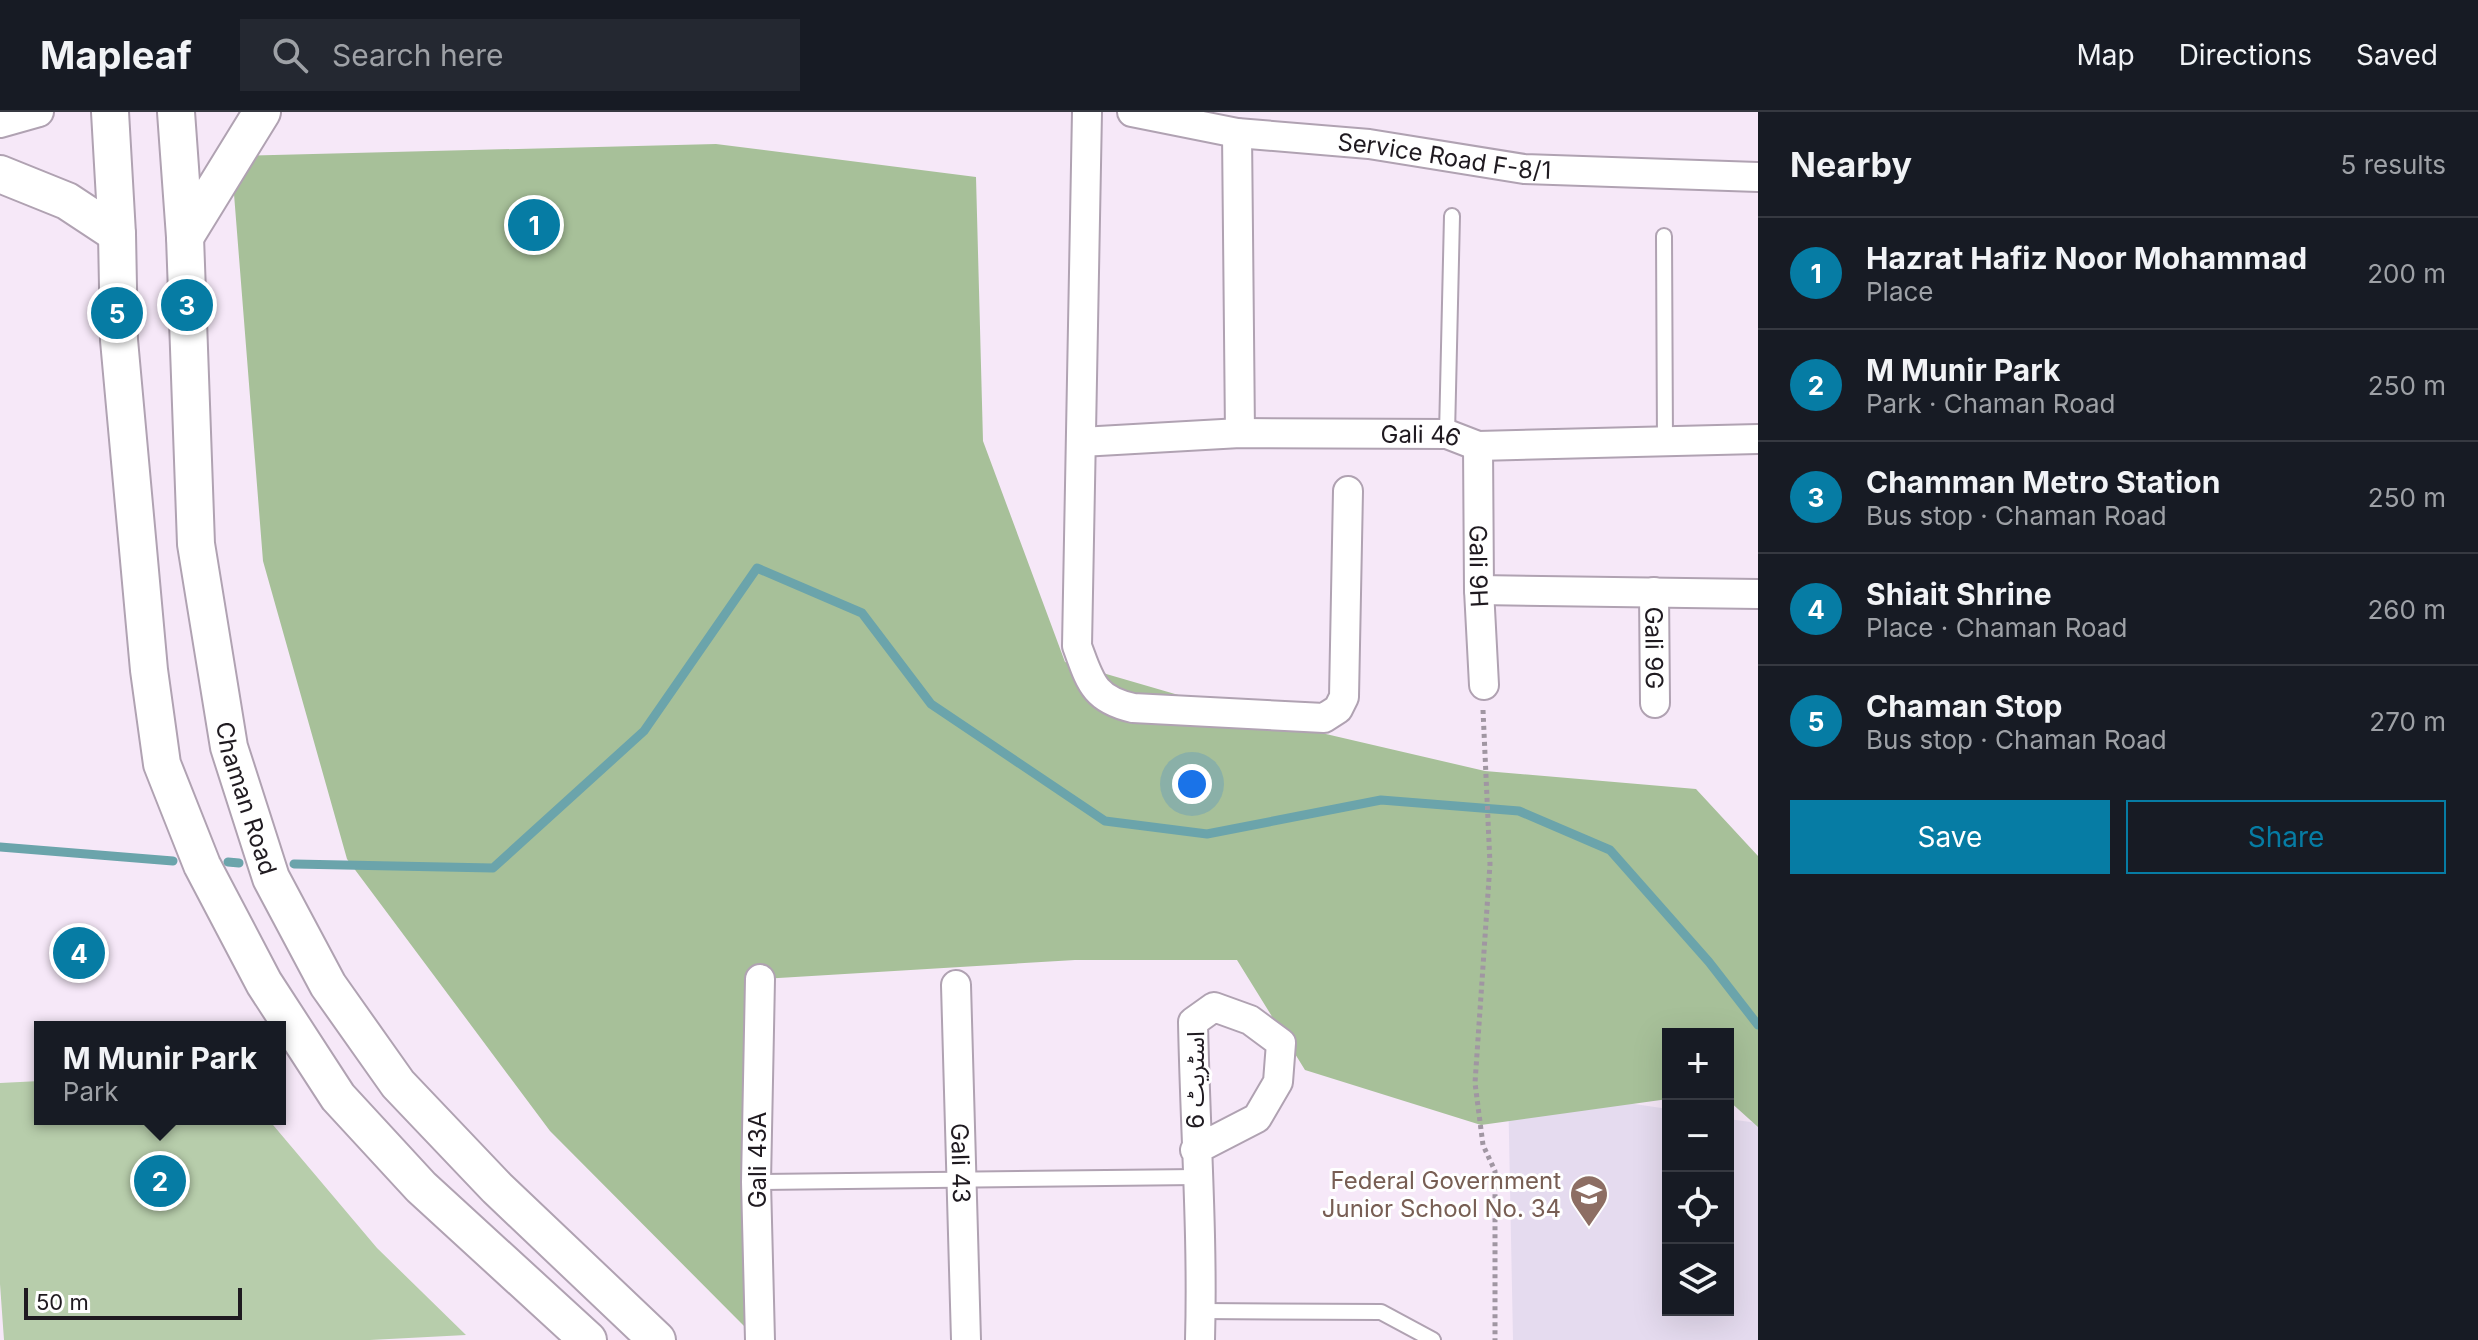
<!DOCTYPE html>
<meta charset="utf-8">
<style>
:root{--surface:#171b24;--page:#242831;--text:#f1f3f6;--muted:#9ea1a6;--line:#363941;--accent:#067ca4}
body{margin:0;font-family:Inter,"Noto Sans Arabic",sans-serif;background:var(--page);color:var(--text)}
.controls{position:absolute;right:24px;bottom:24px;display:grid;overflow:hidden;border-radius:0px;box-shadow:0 8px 32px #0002}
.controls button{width:72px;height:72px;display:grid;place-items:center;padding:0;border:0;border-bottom:2px solid var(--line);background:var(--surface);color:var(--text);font:40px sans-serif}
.scale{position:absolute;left:24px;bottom:20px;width:218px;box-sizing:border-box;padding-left:8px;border:4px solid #1f1a20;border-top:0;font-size:22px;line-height:28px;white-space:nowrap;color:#1f1a20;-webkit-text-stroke:6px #fff;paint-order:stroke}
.you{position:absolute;left:1192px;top:672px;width:28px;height:28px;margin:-20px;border:6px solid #fff;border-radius:50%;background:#1a73e8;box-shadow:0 0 0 12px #1a73e833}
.badge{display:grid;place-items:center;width:52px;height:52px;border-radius:50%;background:var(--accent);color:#fff;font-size:26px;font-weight:700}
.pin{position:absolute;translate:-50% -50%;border:4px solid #fff;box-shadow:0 2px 8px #0006}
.popup{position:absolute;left:34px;top:909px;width:252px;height:104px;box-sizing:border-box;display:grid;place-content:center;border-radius:0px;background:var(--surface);filter:drop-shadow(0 2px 6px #0005);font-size:26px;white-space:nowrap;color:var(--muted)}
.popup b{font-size:30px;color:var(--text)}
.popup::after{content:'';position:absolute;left:50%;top:100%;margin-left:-16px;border:16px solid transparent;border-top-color:var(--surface)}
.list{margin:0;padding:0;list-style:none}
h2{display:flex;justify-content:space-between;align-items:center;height:104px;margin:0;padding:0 32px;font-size:34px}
h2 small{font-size:26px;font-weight:400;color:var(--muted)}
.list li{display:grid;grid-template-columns:52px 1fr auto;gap:24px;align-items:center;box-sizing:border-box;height:112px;padding:0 32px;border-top:2px solid var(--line)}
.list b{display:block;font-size:30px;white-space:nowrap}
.list p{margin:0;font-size:26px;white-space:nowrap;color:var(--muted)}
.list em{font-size:26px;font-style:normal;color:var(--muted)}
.actions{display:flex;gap:16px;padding:24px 32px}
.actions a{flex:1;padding:18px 0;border:2px solid var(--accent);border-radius:0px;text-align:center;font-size:28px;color:var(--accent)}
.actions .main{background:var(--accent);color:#fff}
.icon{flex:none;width:44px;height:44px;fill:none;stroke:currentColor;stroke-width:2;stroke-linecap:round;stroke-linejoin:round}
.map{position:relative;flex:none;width:1758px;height:1228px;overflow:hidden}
header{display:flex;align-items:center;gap:48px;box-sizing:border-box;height:112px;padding:0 40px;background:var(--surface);border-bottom:2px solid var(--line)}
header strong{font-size:38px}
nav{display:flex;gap:44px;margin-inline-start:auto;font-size:28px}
.search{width:560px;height:72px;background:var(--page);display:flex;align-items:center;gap:20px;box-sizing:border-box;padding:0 28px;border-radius:0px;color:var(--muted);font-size:30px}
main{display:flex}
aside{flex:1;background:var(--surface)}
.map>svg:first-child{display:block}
.education{fill:#e5dbef}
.green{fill:#b7cdab}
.forest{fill:#a7c099}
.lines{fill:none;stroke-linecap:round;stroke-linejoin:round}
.stream{stroke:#6ba4ab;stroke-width:9}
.service-casing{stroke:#b0a2b2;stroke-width:18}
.minor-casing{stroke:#b0a2b2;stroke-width:32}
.tertiary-casing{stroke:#b0a2b2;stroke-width:40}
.path{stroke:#a096a2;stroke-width:5;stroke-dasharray:4 4;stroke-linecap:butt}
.service{stroke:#fff;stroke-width:14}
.minor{stroke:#fff;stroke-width:28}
.tertiary{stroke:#fff;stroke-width:36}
.labels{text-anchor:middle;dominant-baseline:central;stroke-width:6;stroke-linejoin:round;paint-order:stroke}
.street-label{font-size:24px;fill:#1f1a20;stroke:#fff}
.education-label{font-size:24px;fill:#785e54;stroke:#fff;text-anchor:end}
</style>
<header>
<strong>Mapleaf</strong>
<div class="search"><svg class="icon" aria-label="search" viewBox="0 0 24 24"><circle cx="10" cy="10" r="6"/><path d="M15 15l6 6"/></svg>Search here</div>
<nav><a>Map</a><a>Directions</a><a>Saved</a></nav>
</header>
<main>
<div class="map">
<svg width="1758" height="1228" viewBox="0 0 1758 1228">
<rect width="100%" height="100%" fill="#f6e8f8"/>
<path class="education" d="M1508,973L1668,997V1198H1728V1007L1758,1011V1228H1513Z"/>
<path class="green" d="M40,969V1007H268L377,1136L466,1223L370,1228H4L0,1172V971Z"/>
<path class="forest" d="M716,32L976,65L983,329L1065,550L1261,607L1485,659L1696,677L1758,744V1015L1728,988V922H1668V987L1481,1013L1305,958L1237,848H1075L760,867L746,1216L550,1019L347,747L263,449L231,44Z"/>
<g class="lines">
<path class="stream" d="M0,735L173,749
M228,750L239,751
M294,752L493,756L644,619L757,456L862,501L931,592L1105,709L1207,722L1381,688L1519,699L1610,738L1709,850L1758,913"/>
<defs>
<path id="service" d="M1664,124L1665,331
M1447,322L1452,104
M756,1070L1196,1065
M1201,1199L1381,1200L1433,1228"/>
<g id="minor">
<path d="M1087,0L1077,534C1090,569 1093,587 1133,596L1324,606L1338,597L1344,585L1348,379"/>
<path id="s1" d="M1132,0L1237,21L1369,32L1524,57L1758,65"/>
<path d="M0,11L39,0"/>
<path d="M1237,21L1240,321"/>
<path id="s2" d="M1081,330L1240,321L1447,322L1478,334L1758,327"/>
<path id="s3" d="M1478,334L1479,478L1484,573"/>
<path d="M1479,478L1758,482"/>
<path id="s4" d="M1654,480L1655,591"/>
<path d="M760,867L756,1070L760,1228"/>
<path id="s5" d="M956,873L966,1228"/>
<path d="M1195,1038L1257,1006L1278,970L1281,931L1250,908L1214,895L1193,910C1195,1015 1203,1123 1200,1228"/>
</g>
<g id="tertiary">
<path d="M110,0L117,122L119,228L149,558L162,652L202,753L264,871L338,985L421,1075L588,1228"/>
<path id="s6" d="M176,0L185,125L196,432L229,635L271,766L328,873L398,972L497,1076L657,1228"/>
<path d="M0,62L67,89L117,122"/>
<path d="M185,125L262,0"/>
</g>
</defs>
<use href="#service" class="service-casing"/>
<use href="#minor" class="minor-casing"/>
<use href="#tertiary" class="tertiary-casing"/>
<path class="path" d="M1483,598L1490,752L1475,971L1483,1033L1495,1059V1228"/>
<use href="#service" class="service"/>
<use href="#minor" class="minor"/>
<use href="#tertiary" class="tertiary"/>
</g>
<defs>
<symbol id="school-pin" viewBox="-11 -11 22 30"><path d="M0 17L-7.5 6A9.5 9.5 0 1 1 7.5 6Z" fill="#8d6e63" stroke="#fff"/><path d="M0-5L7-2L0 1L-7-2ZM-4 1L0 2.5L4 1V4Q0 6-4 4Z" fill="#fff"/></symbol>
</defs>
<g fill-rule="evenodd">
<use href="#school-pin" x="1567" y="1060" width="44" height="60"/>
</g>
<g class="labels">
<g class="street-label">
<text stroke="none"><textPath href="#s1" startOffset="316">Service Road F-8/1</textPath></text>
<text stroke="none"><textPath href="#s2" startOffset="340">Gali 46</textPath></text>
<text stroke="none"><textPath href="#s3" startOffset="120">Gali 9H</textPath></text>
<text stroke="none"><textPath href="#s4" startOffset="56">Gali 9G</textPath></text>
<text stroke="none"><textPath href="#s6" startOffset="692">Chaman Road</textPath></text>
<text transform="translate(1195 968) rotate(-90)">اسٹریٹ 6</text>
<text transform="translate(757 1048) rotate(-90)">Gali 43A</text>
<text stroke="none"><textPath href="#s5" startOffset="178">Gali 43</textPath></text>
</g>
<g class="education-label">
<text x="1561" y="1068">Federal Government<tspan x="1561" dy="28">Junior School No. 34</tspan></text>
</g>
</g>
</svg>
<div class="controls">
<button>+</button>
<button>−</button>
<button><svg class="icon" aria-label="locate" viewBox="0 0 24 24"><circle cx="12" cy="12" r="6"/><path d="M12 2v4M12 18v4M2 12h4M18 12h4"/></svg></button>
<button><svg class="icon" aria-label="layers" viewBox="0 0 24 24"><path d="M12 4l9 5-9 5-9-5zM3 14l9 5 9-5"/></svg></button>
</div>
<div class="scale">50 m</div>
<div class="you"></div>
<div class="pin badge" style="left:534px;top:113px">1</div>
<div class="pin badge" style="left:160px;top:1069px">2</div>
<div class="popup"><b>M Munir Park</b>Park</div>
<div class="pin badge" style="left:187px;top:193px">3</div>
<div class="pin badge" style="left:79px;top:841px">4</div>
<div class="pin badge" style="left:117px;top:201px">5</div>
</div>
<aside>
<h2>Nearby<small>5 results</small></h2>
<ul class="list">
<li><span class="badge">1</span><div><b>Hazrat Hafiz Noor Mohammad</b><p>Place</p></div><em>200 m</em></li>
<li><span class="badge">2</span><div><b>M Munir Park</b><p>Park · Chaman Road</p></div><em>250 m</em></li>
<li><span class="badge">3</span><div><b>Chamman Metro Station</b><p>Bus stop · Chaman Road</p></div><em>250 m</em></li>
<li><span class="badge">4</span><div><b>Shiait Shrine</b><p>Place · Chaman Road</p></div><em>260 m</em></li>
<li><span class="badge">5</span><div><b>Chaman Stop</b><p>Bus stop · Chaman Road</p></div><em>270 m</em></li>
</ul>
<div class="actions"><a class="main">Save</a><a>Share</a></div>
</aside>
</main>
